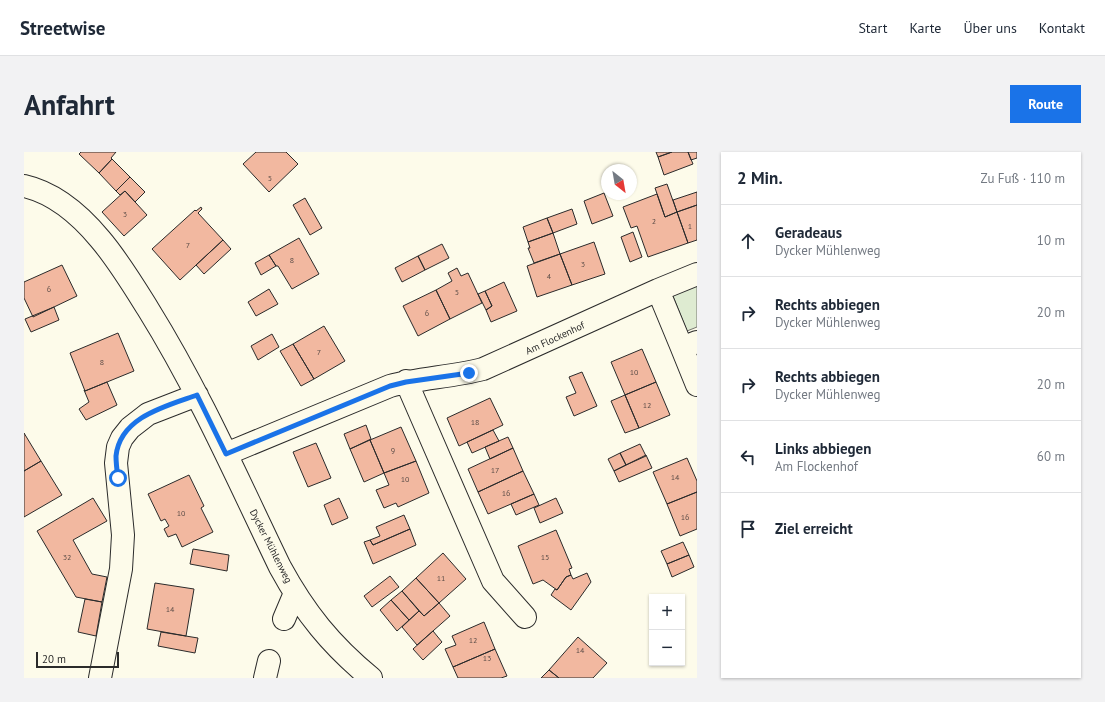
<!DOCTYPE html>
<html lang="de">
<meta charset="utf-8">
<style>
:root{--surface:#fff;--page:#f2f2f3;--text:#1f2937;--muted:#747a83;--line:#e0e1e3;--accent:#1a73e8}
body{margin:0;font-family:"PT Sans",sans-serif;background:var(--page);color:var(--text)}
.controls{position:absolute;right:12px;bottom:12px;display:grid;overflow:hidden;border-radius:0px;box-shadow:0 1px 3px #0004}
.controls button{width:36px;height:36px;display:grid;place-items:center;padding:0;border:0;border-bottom:1px solid var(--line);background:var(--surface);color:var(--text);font:20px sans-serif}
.compass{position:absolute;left:577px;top:12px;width:36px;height:36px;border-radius:50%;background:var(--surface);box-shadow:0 1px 3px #0004;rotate:149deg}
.scale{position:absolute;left:12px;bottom:10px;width:83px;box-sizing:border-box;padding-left:4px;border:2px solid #2b2b2b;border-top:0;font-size:11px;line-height:14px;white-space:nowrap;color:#2b2b2b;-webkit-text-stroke:3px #fdfbea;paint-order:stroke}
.stop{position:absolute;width:12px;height:12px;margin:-9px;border:3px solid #1a73e8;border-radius:50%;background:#fff}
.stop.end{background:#1a73e8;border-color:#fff;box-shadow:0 1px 4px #0008}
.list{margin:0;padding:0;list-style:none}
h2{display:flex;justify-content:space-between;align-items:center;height:52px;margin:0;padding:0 16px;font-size:17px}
h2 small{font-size:13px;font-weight:400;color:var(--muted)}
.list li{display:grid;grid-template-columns:26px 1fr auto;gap:12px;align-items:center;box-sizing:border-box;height:72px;padding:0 16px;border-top:1px solid var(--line)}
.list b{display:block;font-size:15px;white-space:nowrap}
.list p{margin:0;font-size:13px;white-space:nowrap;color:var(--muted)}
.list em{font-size:13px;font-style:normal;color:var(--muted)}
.icon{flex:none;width:22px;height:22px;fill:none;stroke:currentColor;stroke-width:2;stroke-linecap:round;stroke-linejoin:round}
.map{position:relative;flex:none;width:673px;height:526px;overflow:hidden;border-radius:0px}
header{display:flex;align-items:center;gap:24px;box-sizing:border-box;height:56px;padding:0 20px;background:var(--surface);border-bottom:1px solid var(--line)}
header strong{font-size:19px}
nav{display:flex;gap:22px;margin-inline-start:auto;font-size:14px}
.intro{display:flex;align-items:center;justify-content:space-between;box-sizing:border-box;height:96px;padding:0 24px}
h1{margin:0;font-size:28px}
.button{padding:10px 18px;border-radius:0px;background:var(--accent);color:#fff;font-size:14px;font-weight:700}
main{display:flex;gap:24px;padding:0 24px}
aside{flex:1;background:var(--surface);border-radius:0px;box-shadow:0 1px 3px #0004}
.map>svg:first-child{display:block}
.green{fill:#deebd1;stroke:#74746e}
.building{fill:#f2b8a0;stroke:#2b2b2b}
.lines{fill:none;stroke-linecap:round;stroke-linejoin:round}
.minor-casing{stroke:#2b2b2b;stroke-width:24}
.minor{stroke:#fdfbea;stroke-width:22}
.route{stroke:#1a73e8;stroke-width:5}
.labels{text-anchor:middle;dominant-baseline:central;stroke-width:3;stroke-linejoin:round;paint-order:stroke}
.number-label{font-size:8px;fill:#5d4e48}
.street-label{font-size:10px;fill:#2b2b2b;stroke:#fdfbea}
</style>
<header>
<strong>Streetwise</strong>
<nav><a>Start</a><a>Karte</a><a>Über uns</a><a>Kontakt</a></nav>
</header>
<div class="intro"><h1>Anfahrt</h1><a class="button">Route</a></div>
<main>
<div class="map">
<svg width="673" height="526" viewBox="0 0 673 526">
<rect width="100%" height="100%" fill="#fdfbea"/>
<path class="green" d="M673,129V175L663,179L647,139Z"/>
<path class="building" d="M57,0H92L87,6L88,7L75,21L55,2Z
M232,0H262L274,12L245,40L219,12Z
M632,0H648L634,5Z
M648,0H664L669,12L640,23L634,5Z
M664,0H673V6L667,8Z
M88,7L106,25L92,39L75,21Z
M106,25L121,40L111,50L101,39L96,43L92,39Z
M643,32L653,60L641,65L631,36Z
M101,39L123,63L100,84L78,60Z
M673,40V53L653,60L649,48Z
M580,41L589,64L568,72L560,49Z
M633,42L641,65L653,60L664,91L624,105L613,74L607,76L599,55Z
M281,46L298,76L286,83L269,53Z
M673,53V88L664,91L653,60Z
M177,55L178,57L174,61L199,88L156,128L128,97L171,58L172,59Z
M548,57L553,72L529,81L523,66Z
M523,66L529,81L504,90L499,75Z
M609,80L618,105L606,110L597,85Z
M529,81L536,102L510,111L504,96H506L504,90Z
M275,86L295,122L268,137L254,114H252L245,103Z
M199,88L207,97L180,122L172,113Z
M570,90L581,122L548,133L536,102Z
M418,92L425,106L401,118L394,104Z
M536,102L548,133L513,145L503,114Z
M245,103L252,114L237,123L231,111Z
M394,104L401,118L378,130L371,116Z
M38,113L53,144L9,165L0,146V130Z
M433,116L437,124L444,121L458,151L426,167L412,138L428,129L424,121Z
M480,130L493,159L467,170L462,158L468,154L461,139Z
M245,137L254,152L232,164L224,150Z
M412,138L426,167L394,184L379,154Z
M461,139L468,154L462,158L454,142Z
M30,155L35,168L7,180L1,167Z
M300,174L321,209L290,227L269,192Z
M94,181L110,219L61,239L46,201Z
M248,182L255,195L234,208L227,194Z
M269,192L290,227L277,234L256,199Z
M618,197L632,230L601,243L587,210Z
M558,220L573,254L550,264L542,245L552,241L545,225Z
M83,230L93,253L62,268L55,257L65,250L60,238L61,239Z
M632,230L646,263L615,276L601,243Z
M601,243L615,276L601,281L587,249Z
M466,246L479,273L435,294L423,266Z
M342,273L347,287L326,297L320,282Z
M377,275L392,309L360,321L346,288Z
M469,278L475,289L448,301L443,290Z
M0,281L17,309L0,319Z
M484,285L489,296L466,307L461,295Z
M346,288L360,321L340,330L326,297Z
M292,291L307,326L284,335L269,300Z
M616,292L622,304L602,313L596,301Z
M489,296L499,319L454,340L444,317Z
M596,301L602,313L590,319L584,307Z
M622,303L628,316L595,330L590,319Z
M663,306L673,329V340L643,352L629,320Z
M17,309L38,343L0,365V319Z
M392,309L405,341L374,355L372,351L360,356L352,338L365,333L360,321Z
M499,319L510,342L464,362L454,340Z
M165,323L180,354L177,356L189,380L158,395L152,382L144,385L140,377L145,374L141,367L137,369L124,342Z
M673,340V377L656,384L643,352Z
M510,342L515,353L492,363L487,352Z
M69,346L83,369L49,388L68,422L83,425L78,450L52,445L13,379Z
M315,346L324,366L308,373L300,353Z
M532,346L539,361L516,371L510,356Z
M380,363L386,377L349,393L346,388L356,384L352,375Z
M386,377L392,393L349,412L340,390L346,388L349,393Z
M532,378L548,416L545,417L547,423L542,425L533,438L519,428L509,432L494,394Z
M659,390L665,403L643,412L637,399Z
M169,397L205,403L203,419L166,412Z
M419,401L442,427L415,451L392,426Z
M665,403L670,415L648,425L643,412Z
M563,421L567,430L547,458L527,443L531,437L533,438L542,425L547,423L549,427Z
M366,424L375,435L348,455L340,444Z
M392,426L415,451L400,464L378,439Z
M131,431L170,437L162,484L123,477Z
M378,439L395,459L385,468L367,448Z
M61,447L78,450L72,484L54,480Z
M367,448L385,468L373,479L356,458Z
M415,451L426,464L393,493L378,475L395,459L400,464Z
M460,470L471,497L429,515L421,497L432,493L428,484Z
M409,479L418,490L399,508L389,497Z
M137,480L174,486L171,501L134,494Z
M554,485L583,511L569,526H535L525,518Z
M471,497L483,524L477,526H434L429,515Z
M525,518L535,526H517Z"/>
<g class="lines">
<defs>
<path id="minor" d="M0,34C31,41 56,63 76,87C94,108 109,133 124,157C175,239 214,328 256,415C281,461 307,493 347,526
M634,138L658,196
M673,190L658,196L673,233
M382,229L469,429L501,465
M202,302L366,234C396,226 428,225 459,217L634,138L673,122
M260,467L271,441
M76,526L97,417L99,383L92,311L94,295L98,286L106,276L124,262L173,243
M241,526L245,509"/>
</defs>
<use href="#minor" class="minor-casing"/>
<use href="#minor" class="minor"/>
</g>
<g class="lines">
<path class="route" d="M94,326C93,319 92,311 92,304C96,265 142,254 173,243L202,302L366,234L382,230L445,221"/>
</g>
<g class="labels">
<g class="number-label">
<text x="246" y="26">5</text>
<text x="101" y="62">3</text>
<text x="630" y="69">2</text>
<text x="666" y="74">1</text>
<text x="164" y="93">7</text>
<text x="268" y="108">8</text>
<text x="559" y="112">3</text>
<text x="525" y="124">4</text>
<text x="25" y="137">6</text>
<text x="433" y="140">5</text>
<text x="403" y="161">6</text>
<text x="295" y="200">7</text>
<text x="78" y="210">8</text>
<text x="610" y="220">10</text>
<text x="623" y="253">12</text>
<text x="451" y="270">18</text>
<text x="369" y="298">9</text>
<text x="471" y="318">17</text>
<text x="651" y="325">14</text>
<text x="381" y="327">10</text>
<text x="482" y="341">16</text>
<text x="157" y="361">10</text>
<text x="661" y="365">16</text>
<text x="43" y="405">32</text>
<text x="521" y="405">15</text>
<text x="417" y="426">11</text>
<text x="146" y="457">14</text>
<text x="449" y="488">12</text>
<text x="556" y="498">14</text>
<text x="463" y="506">13</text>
</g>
<g class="street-label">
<text transform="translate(531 186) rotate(-25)">Am Flockenhof</text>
<text transform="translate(247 394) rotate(63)">Dycker Mühlenweg</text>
</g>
</g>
</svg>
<div class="controls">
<button>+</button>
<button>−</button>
</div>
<svg class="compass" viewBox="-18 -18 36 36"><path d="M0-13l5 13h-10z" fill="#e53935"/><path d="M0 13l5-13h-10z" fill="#747a83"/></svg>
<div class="scale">20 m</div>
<div class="stop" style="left:94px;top:326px"></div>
<div class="stop end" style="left:445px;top:221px"></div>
</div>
<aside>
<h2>2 Min.<small>Zu Fuß · 110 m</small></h2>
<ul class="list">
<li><svg class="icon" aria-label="ahead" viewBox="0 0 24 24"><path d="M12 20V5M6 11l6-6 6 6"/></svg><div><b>Geradeaus</b><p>Dycker Mühlenweg</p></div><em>10 m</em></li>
<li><svg class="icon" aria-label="right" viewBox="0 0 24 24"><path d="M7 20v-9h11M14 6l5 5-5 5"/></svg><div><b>Rechts abbiegen</b><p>Dycker Mühlenweg</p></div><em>20 m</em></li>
<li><svg class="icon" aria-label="right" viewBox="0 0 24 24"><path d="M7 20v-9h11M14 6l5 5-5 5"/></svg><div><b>Rechts abbiegen</b><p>Dycker Mühlenweg</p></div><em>20 m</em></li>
<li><svg class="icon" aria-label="left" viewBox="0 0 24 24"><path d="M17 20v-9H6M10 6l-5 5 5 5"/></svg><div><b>Links abbiegen</b><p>Am Flockenhof</p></div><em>60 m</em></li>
<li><svg class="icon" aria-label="arrive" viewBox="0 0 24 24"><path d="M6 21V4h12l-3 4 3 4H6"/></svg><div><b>Ziel erreicht</b></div></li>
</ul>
</aside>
</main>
